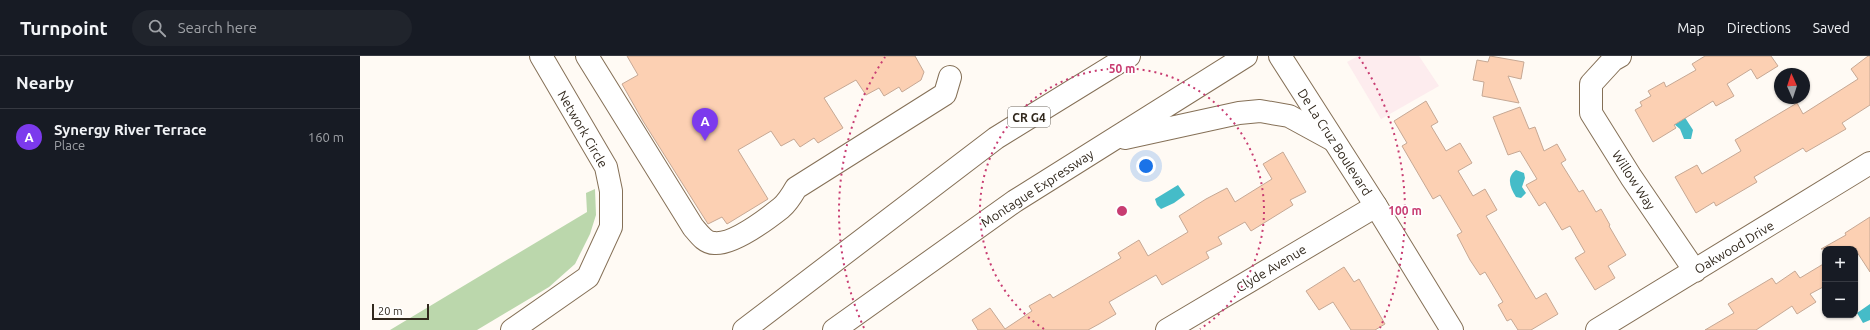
<!DOCTYPE html>
<meta charset="utf-8">
<style>
:root{--surface:#171b24;--page:#20242c;--text:#f1f3f6;--muted:#9ea1a6;--line:#363941;--accent:#7c3aed}
body{margin:0;font-family:Ubuntu,sans-serif;background:var(--page);color:var(--text)}
.controls{position:absolute;right:12px;bottom:12px;display:grid;overflow:hidden;border-radius:8px;box-shadow:0 1px 3px #0004}
.controls button{width:36px;height:36px;display:grid;place-items:center;padding:0;border:0;border-bottom:1px solid var(--line);background:var(--surface);color:var(--text);font:20px sans-serif}
.compass{position:absolute;left:1414px;top:12px;width:36px;height:36px;border-radius:50%;background:var(--surface);box-shadow:0 1px 3px #0004;rotate:357deg}
.scale{position:absolute;left:12px;bottom:10px;width:57px;box-sizing:border-box;padding-left:4px;border:2px solid #31281d;border-top:0;font-size:11px;line-height:14px;white-space:nowrap;color:#31281d;-webkit-text-stroke:3px #fff;paint-order:stroke}
.you{position:absolute;left:786px;top:110px;width:14px;height:14px;margin:-10px;border:3px solid #fff;border-radius:50%;background:#1a73e8;box-shadow:0 0 0 6px #1a73e833}
.badge{display:grid;place-items:center;width:26px;height:26px;border-radius:50%;background:var(--accent);color:#fff;font-size:13px;font-weight:700}
.pin{position:absolute;translate:-50% -33px;filter:drop-shadow(0 1px 2px #0008)}
.pin::after{content:'';position:absolute;top:21px;width:14px;height:12px;background:inherit;clip-path:polygon(0 0,100% 0,50% 100%)}
.list{margin:0;padding:0;list-style:none}
h2{display:flex;justify-content:space-between;align-items:center;height:52px;margin:0;padding:0 16px;font-size:17px}
h2 small{font-size:13px;font-weight:400;color:var(--muted)}
.list li{display:grid;grid-template-columns:26px 1fr auto;gap:12px;align-items:center;box-sizing:border-box;height:56px;padding:0 16px;border-top:1px solid var(--line)}
.list b{display:block;font-size:15px;white-space:nowrap}
.list p{margin:0;font-size:13px;white-space:nowrap;color:var(--muted)}
.list em{font-size:13px;font-style:normal;color:var(--muted)}
.icon{flex:none;width:22px;height:22px;fill:none;stroke:currentColor;stroke-width:2;stroke-linecap:round;stroke-linejoin:round}
.map{position:relative;flex:none;width:1510px;height:274px;overflow:hidden}
header{display:flex;align-items:center;gap:24px;box-sizing:border-box;height:56px;padding:0 20px;background:var(--surface);border-bottom:1px solid var(--line)}
header strong{font-size:19px}
nav{display:flex;gap:22px;margin-inline-start:auto;font-size:14px}
.search{width:280px;height:36px;background:var(--page);display:flex;align-items:center;gap:10px;box-sizing:border-box;padding:0 14px;border-radius:22px;color:var(--muted);font-size:15px}
main{display:flex}
aside{flex:1;background:var(--surface)}
.map>svg:first-child{display:block}
.industrial{fill:#fdecee}
.green{fill:#bbd7ac}
.water{fill:#45bcc8}
.building{fill:#fcd0b3;stroke:#c6a894}
.lines{fill:none;stroke-linecap:round;stroke-linejoin:round}
.minor-casing{stroke:#857057;stroke-width:24}
.major-casing{stroke:#857057;stroke-width:24}
.highway-casing{stroke:#857057;stroke-width:24}
.minor{stroke:#fff;stroke-width:22}
.major{stroke:#fff;stroke-width:22}
.highway{stroke:#fff;stroke-width:22}
.ring{fill:none;stroke:#c83d72;stroke-width:2;stroke-dasharray:2 4}
.labels{text-anchor:middle;dominant-baseline:central;stroke-width:3.5;stroke-linejoin:round;paint-order:stroke}
.shield{fill:#fff;stroke:#6f6861;stroke-width:1}
.shield-label{font-size:12px;font-weight:bold;fill:#31281d}
.street-label{font-size:13px;fill:#31281d;stroke:#fff}
.centre{fill:#c83d72;stroke:#fff;stroke-width:2}
.ring-label{font-size:12px;text-anchor:middle;font-weight:bold;fill:#c83d72;stroke:#fff;stroke-width:3.5;stroke-linejoin:round;paint-order:stroke}
</style>
<header>
<strong>Turnpoint</strong>
<div class="search"><svg class="icon" aria-label="search" viewBox="0 0 24 24"><circle cx="10" cy="10" r="6"/><path d="M15 15l6 6"/></svg>Search here</div>
<nav><a>Map</a><a>Directions</a><a>Saved</a></nav>
</header>
<main>
<aside>
<h2>Nearby<small></small></h2>
<ul class="list">
<li><span class="badge">A</span><div><b>Synergy River Terrace</b><p>Place</p></div><em>160 m</em></li>
</ul>
</aside>
<div class="map">
<svg width="1510" height="274" viewBox="0 0 1510 274">
<rect width="100%" height="100%" fill="#fffaf4"/>
<path class="industrial" d="M998,0H1059L1079,30L1021,63L987,6Z"/>
<path class="green" d="M235,133L236,159L230,178L215,208L189,231L117,274H30L227,156L226,137Z"/>
<path class="water" d="M1324,60L1333,74L1331,83H1324L1320,73L1314,68Z
M1156,114L1164,117L1165,122L1162,131L1166,137L1161,142L1156,141C1150,132 1146,121 1156,114Z
M818,129L825,139L814,147L801,153L797,149L795,143Z
M1510,248V264L1503,267L1497,257Z"/>
<path class="building" d="M267,0H555L564,16L561,24L542,36L539,31L524,40L519,32L506,39L496,24L464,42L483,72L458,87L454,82L440,91L434,83L421,90L411,75L378,94L408,143L367,168L362,161L348,168L283,65L262,28L278,19Z
M1130,0L1164,6L1161,23L1148,20L1159,47L1122,40L1124,26L1113,24L1117,4L1128,6Z
M1345,0H1411L1418,10L1397,23L1391,13L1367,28L1374,40L1356,50L1353,45L1314,69L1316,72L1293,86L1275,54L1282,50L1280,46L1291,40L1288,35L1304,26L1306,31L1336,14L1332,8Z
M1508,0H1510V49L1482,67L1486,73L1446,96L1443,92L1394,121L1397,126L1356,150L1354,146L1336,157L1315,121L1337,109L1342,118L1381,95L1375,84L1437,47L1443,58L1498,23L1491,13Z
M1066,45L1078,66L1071,70L1086,95L1100,87L1112,107L1098,115L1113,140L1125,133L1137,154L1126,160L1176,243L1186,237L1198,258L1171,274H1158L1151,263L1147,265L1138,249L1143,246L1125,216L1120,219L1110,204L1097,179L1102,176L1080,139L1073,143L1042,90L1047,87L1034,65Z
M1160,51L1169,73L1175,71L1184,95L1197,88L1206,104L1201,107L1219,136L1223,134L1236,156L1241,153L1250,169L1249,170L1266,199L1248,210L1255,222L1235,234L1215,202L1225,196L1210,170L1202,174L1185,146L1179,150L1166,129L1177,123L1160,95L1148,99L1133,61Z
M923,96L946,136L930,144L933,149L891,175L885,166L858,181L862,188L846,196L849,202L802,229L796,219L749,246L756,258L739,268L728,274H618L612,264L630,252L645,273L672,255L669,250L690,238L693,242L761,202L758,197L779,184L788,200L828,176L819,160L846,143L867,132L875,146L912,123L903,108Z
M1510,161V216L1495,193H1461L1486,179L1485,177Z
M1465,207V230L1450,238L1456,246L1437,258L1432,250L1396,274H1345L1374,257L1368,248L1412,222L1416,228L1435,215L1440,222Z
M984,211L994,226L999,223L1025,268L1015,274H991L973,246L959,254L946,235Z"/>
<g class="lines">
<defs>
<path id="minor" d="M227,0L333,171C339,178 345,187 354,187C373,189 407,163 421,152C427,147 432,139 436,132L585,38L590,21
M1260,0L1253,4L1231,28V57L1271,121L1335,215
M152,274L228,221L251,171V135L246,111L181,0
M807,274L1016,150
M1237,274L1510,107"/>
<path id="major" d="M920,0L1016,150L1092,274"/>
<path id="highway" d="M765,82L879,57L900,55L929,60L973,84
M384,274L636,82L769,0
M474,274L655,145L886,0"/>
</defs>
<use href="#minor" class="minor-casing"/>
<use href="#major" class="major-casing"/>
<use href="#highway" class="highway-casing"/>
<use href="#minor" class="minor"/>
<use href="#major" class="major"/>
<use href="#highway" class="highway"/>
</g>
<g class="ring">
<path d="M684 273A142 142 0 1 1 840 273"/>
<path d="M504 272A283 283 0 0 1 525 1M999 1A283 283 0 0 1 1020 272"/>
</g>
<g class="labels">
<rect class="shield" x="648" y="51" width="42" height="20" rx="3"/>
<g class="shield-label">
<text x="669" y="61">CR G4</text>
</g>
<g class="street-label">
<text transform="translate(223 73) rotate(60)">Network Circle</text>
<text transform="translate(975 86) rotate(57)">De La Cruz Boulevard</text>
<text transform="translate(1274 124) rotate(57)">Willow Way</text>
<text transform="translate(677 132) rotate(-33)">Montague Expressway</text>
<text transform="translate(1374 191) rotate(-31)">Oakwood Drive</text>
<text transform="translate(911 212) rotate(-31)">Clyde Avenue</text>
</g>
</g>
<circle cx="762" cy="155" r="6" class="centre"/>
<g class="ring-label">
<text x="762" y="17">50 m</text>
<text x="1045" y="159">100 m</text>
</g>
</svg>
<div class="controls">
<button>+</button>
<button>−</button>
</div>
<svg class="compass" viewBox="-18 -18 36 36"><path d="M0-13l5 13h-10z" fill="#e53935"/><path d="M0 13l5-13h-10z" fill="#9ea1a6"/></svg>
<div class="scale">20 m</div>
<div class="you"></div>
<div class="pin badge" style="left:345px;top:85px">A</div>
</div>
</main>
